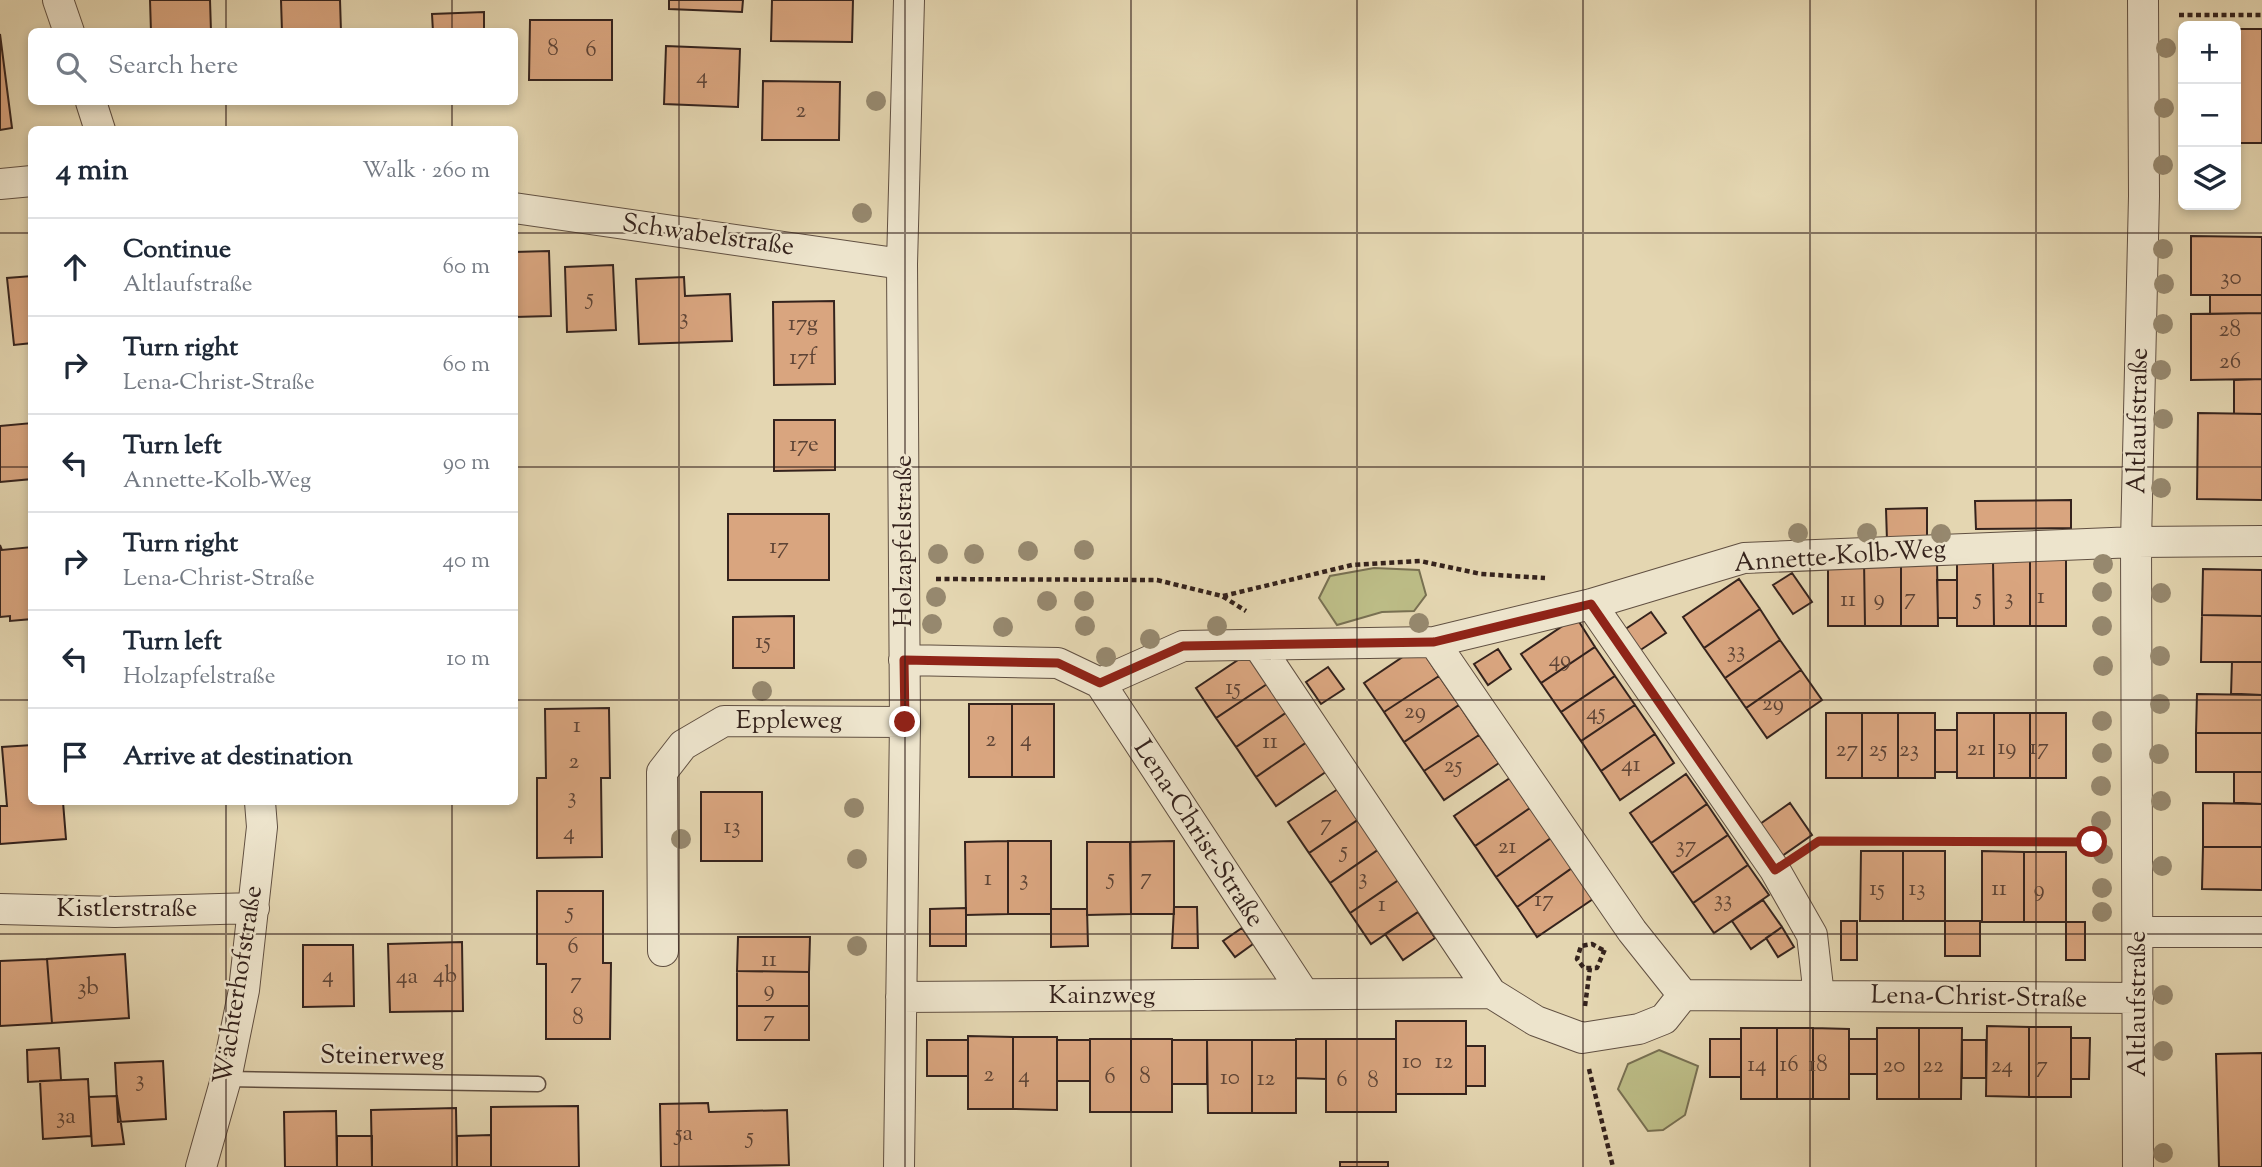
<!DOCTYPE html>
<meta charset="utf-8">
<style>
:root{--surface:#fff;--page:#f2f2f3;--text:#1f2937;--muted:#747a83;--line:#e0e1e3}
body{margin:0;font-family:"Sorts Mill Goudy",serif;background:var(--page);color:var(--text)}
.controls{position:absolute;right:21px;top:21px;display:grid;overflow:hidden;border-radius:10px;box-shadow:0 4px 10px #0003}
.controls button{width:63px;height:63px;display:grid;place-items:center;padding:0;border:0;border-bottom:2px solid var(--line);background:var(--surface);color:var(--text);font:35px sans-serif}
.stop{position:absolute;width:21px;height:21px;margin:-16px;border:5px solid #8f2418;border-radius:50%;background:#fff}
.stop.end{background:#8f2418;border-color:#fff;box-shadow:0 2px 7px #0008}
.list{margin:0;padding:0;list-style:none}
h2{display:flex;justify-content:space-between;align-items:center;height:91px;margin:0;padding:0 28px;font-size:30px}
h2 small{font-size:23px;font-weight:400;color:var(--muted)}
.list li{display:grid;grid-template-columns:46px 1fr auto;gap:21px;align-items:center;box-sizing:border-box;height:98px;padding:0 28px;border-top:2px solid var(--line)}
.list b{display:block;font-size:26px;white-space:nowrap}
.list p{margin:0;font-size:23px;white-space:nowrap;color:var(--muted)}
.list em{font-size:23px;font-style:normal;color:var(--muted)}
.icon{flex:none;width:38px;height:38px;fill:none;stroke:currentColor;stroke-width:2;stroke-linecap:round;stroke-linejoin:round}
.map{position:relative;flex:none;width:2262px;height:1167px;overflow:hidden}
.search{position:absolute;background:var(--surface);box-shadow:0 4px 10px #0003;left:28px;top:28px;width:490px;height:77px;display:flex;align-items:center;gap:18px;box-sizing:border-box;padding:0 24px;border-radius:10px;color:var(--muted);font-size:26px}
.panel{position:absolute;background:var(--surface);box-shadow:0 4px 10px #0003;left:28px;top:126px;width:490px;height:679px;border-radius:10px}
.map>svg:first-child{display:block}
.green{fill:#bcbc86;stroke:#787052;stroke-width:2}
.building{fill:#d9a57f;stroke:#35231d;stroke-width:2}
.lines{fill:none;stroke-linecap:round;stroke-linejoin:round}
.service-casing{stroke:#615042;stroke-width:17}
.minor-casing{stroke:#615042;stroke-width:32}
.path{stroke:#35231d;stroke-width:4.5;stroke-dasharray:5 3.5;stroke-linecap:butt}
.service{stroke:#ede4cc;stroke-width:14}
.minor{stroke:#ede4cc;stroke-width:30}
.tree{fill:#96886e}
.route{stroke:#8f2418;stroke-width:9}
.grid{fill:none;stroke:#35231d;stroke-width:2;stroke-opacity:0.55}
.labels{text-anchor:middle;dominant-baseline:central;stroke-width:5;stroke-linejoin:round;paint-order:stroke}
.number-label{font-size:23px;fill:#5e4436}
.street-label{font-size:26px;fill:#35231d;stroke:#ede4cc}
</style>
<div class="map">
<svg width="2262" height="1167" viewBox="0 0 2262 1167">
<rect width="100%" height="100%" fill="#e4d6b1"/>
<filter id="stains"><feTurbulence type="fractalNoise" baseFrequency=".00286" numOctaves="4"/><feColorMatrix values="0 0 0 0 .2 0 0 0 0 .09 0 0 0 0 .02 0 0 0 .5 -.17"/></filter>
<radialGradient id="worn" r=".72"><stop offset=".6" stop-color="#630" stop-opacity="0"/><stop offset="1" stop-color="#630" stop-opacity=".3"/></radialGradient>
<path class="green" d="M1374,568L1419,570L1426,595L1414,611L1382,612L1337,625L1319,598L1330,576Z
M1659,1050L1698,1066L1685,1115L1663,1130L1648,1131L1618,1089L1628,1064Z"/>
<path class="building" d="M150,0H210L211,32H151Z
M281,0H340L341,32H282Z
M669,0H743L742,12L669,9Z
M772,0H853L852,42L771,41Z
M484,12V32H433L432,14Z
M530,20H612V80H529Z
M2236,29H2262V143H2236Z
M0,34L12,128L0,130Z
M666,46L740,49L738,107L664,104Z
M763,81L840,82L839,140H762Z
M2191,236L2262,237V295H2191Z
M549,251L551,316L514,317V252Z
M613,265L616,330L567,332L565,267Z
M32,276V343L14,345L7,278Z
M684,277L685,296L730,294L732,341L639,344L636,279Z
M2210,295H2262V313L2210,314Z
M834,301L835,384L774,385L773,302Z
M2262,313V379L2191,380V314Z
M2262,379V414H2234V380Z
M2198,413L2262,414V500L2197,499Z
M774,420H835V470L774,471Z
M32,423V479L0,482V426Z
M2071,500V528L1976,529L1975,501Z
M1927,508V540L1887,541L1886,509Z
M728,514H829V580H728Z
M0,545L2,550L32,547V619L10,621V616L0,617Z
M1864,560L1865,626H1828V561Z
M1864,560H1901V626H1865Z
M1901,560H1937L1938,626H1901Z
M1993,560L1994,626H1957V561Z
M1993,560H2030V626H1994Z
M2030,560H2066V626H2030Z
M2203,569L2262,570V616L2202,615Z
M1792,573L1812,602L1793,614L1773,585Z
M1739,579L1760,609L1704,648L1683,617Z
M1937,580H1957V618H1938Z
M1760,609L1780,640L1725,678L1704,648Z
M1651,612L1666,633L1639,651L1624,630Z
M2202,615L2262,616V662H2201Z
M794,616V668H733V617Z
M1576,617L1595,647L1541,683L1521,654Z
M1780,640L1801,670L1746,708L1725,678Z
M1419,646L1439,676L1384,712L1364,683Z
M1595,647L1615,676L1561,712L1541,683Z
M1498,649L1511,669L1488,685L1474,664Z
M1250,652L1270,682L1216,718L1196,688Z
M2232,662H2262V695L2231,694Z
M1328,667L1344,689L1321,704L1306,682Z
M1801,670L1822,700L1767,738L1746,708Z
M1439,676L1459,705L1404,742L1384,712Z
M1615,676L1635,705L1581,741L1561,712Z
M1270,682L1290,710L1236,747L1216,718Z
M2197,694L2262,695V733H2196Z
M969,704H1012V777H969Z
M1012,704H1054V777H1012Z
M1459,705L1479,735L1424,771L1404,742Z
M1635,705L1655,734L1601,771L1581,741Z
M609,708L610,778H601L602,857L537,858V778H546L545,709Z
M1290,710L1310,740L1256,777L1236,747Z
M1826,713H1862V778H1826Z
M1862,713H1898V778H1862Z
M1898,713H1935V778H1898Z
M1957,713H1994V778H1957Z
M1994,713H2030V778H1994Z
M2030,713H2066V778H2030Z
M1935,730H1957V772H1935Z
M2196,733H2262V772H2196Z
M1655,734L1674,763L1620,800L1601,771Z
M1479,735L1499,763L1444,800L1424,771Z
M1310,740L1330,769L1276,806L1256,777Z
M32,745V802H63L66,839L0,844V806H7L2,747Z
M2234,772H2262V804L2234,803Z
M1686,774L1707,804L1651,843L1630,813Z
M1510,778L1530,808L1475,846L1454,816Z
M1344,785L1365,815L1309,853L1288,822Z
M701,792H762V861H701Z
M1790,803L1812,835L1782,856L1760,824Z
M2203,803L2262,804V847H2203Z
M1707,804L1728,835L1672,873L1651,843Z
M1530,808L1551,838L1496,877L1475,846Z
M1365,815L1385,845L1330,883L1309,853Z
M1728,835L1748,865L1693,903L1672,873Z
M1551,838L1572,868L1517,907L1496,877Z
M1008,841V914L966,915L965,842Z
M1008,841H1051V914H1008Z
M1174,841V914H1131L1130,842Z
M1087,842H1130L1131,914L1087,915Z
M1385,845L1406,875L1350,913L1330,883Z
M2203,847H2262V890L2202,889Z
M1861,851H1903V921H1860Z
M1903,851H1945V921H1903Z
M1982,851L2024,852V922H1982Z
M2024,852H2066V922H2024Z
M1748,865L1769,895L1714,933L1693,903Z
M1572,868L1593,899L1537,937L1517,907Z
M1406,875L1427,906L1371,944L1350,913Z
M537,891H603V963H611L610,1039H546V964H537Z
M1763,900L1782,927L1751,949L1732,921Z
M1174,907H1197L1198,948H1172Z
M966,908V946H930V909Z
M1051,909H1087L1088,946L1051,947Z
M1418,912L1435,938L1403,960L1385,934Z
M1841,921H1857V960H1841Z
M1945,921H1980V956H1945Z
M2066,922H2085V960H2066Z
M1782,927L1794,947L1778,957L1766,938Z
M1242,928L1253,944L1235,957L1223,941Z
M738,937H810L809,972L737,971Z
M462,942L463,1011L390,1012L388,944Z
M303,945H353L354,1006L303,1007Z
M125,954L129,1018L52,1023L47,959Z
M47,959L52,1023L0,1026V961Z
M737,971L809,972V1006H737Z
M737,1006H809V1040H737Z
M1396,1021H1466V1094H1396Z
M1987,1026L2029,1027V1097L1986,1096Z
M2029,1027H2071V1097H2029Z
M1741,1028H1777V1099H1741Z
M1777,1028H1813V1099H1777Z
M1813,1028L1849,1029V1099H1813Z
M1877,1028H1919V1099H1877Z
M1919,1028H1962L1961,1099H1919Z
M968,1036L1013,1037V1109H968Z
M1013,1037H1057V1110L1013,1109Z
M2071,1038H2090L2089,1079H2071Z
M1090,1039H1131V1112H1090Z
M1131,1039H1172V1112H1131Z
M1296,1039H1326V1079L1296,1078Z
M1326,1039H1396V1112H1326Z
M1710,1039H1741V1077H1710Z
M1849,1039H1877V1074H1849Z
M927,1040H968V1076H927Z
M1057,1040H1090V1081H1057Z
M1172,1040H1207V1084H1172Z
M1207,1040H1252V1113H1208Z
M1252,1040H1296V1113H1252Z
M1962,1040H1986V1078H1962Z
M1466,1046H1485V1086H1466Z
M59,1048L61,1080L28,1082L27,1050Z
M2262,1053V1167H2219L2216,1054Z
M163,1061L166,1119L118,1122L115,1063Z
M88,1079L91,1136L43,1139L40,1081Z
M117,1096L124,1144L92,1146L89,1097Z
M708,1103L709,1112L787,1110L789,1165L661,1167L660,1104Z
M578,1106L579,1167H491V1107Z
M456,1108L457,1167H372L371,1110Z
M336,1111L337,1167H285L284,1112Z
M491,1135V1167H457V1136Z
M337,1136H372V1167H337Z
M1340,1162H1388V1167H1340Z"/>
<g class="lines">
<defs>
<path id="service" d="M226,1079L538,1084"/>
<path id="minor" d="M58,0L69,32
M91,102L100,130
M0,184L32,181
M514,208L902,264
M1591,604L1775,870L1812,935L1819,996
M1434,642L1632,931L1683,995
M1258,645L1491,993L1536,1021L1582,1038L1639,1029L1664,1019L1683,995L2138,998
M904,660L1058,663L1100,683L1304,994
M1100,683L1183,646L1434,642L1591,604L1744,558L2136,542L2262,541
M0,909L115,912L254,908
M2138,932H2262
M663,951L662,772L683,745L724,721L905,722
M901,997L1491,993
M201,1167L226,1079L244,990L262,827L260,802
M899,1167L905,722L902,264L909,0
M2138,1167L2136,542L2144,196L2143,0"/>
</defs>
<use href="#service" class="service-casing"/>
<use href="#minor" class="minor-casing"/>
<path class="path" d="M2179,15H2262
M936,579L1157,580L1222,596L1246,611
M1223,596L1352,565L1420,561L1481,574L1545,578
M1802,852L1819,841L2105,842
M1603,950L1592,944L1581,946L1577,959L1584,968H1597L1605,949
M1585,1006L1590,968
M1589,1069L1613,1167"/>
<use href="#service" class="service"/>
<use href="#minor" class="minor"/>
</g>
<g class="tree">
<circle cx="2166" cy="48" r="10"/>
<circle cx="876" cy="101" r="10"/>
<circle cx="2164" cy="108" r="10"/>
<circle cx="2163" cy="165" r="10"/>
<circle cx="862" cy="213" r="10"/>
<circle cx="2163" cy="249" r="10"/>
<circle cx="2164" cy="284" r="10"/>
<circle cx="2163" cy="324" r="10"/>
<circle cx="2161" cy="370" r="10"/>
<circle cx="2163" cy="419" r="10"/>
<circle cx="2161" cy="488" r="10"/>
<circle cx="1798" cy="533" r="10"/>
<circle cx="1867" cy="533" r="10"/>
<circle cx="1941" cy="534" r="10"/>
<circle cx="1084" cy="550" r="10"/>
<circle cx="1028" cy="551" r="10"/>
<circle cx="938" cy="554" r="10"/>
<circle cx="974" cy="554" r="10"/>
<circle cx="2103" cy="564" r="10"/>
<circle cx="2102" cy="592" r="10"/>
<circle cx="2161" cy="593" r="10"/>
<circle cx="936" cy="597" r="10"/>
<circle cx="1047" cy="601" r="10"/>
<circle cx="1084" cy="601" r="10"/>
<circle cx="1419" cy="623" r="10"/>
<circle cx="932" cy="624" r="10"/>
<circle cx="1085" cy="626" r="10"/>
<circle cx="1217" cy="626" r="10"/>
<circle cx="2102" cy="626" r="10"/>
<circle cx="1003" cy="627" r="10"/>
<circle cx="1150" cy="639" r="10"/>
<circle cx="2160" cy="656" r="10"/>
<circle cx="1106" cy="657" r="10"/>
<circle cx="2103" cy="666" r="10"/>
<circle cx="762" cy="691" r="10"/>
<circle cx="2160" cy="704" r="10"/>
<circle cx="2102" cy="721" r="10"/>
<circle cx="2102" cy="753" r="10"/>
<circle cx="2159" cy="754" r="10"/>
<circle cx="2101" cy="786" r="10"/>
<circle cx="2161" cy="801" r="10"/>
<circle cx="854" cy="808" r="10"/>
<circle cx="2101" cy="821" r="10"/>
<circle cx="681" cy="839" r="10"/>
<circle cx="2103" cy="854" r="10"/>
<circle cx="857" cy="859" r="10"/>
<circle cx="2162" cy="866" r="10"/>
<circle cx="2102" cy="888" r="10"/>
<circle cx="2102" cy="912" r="10"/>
<circle cx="857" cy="946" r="10"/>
<circle cx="2163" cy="995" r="10"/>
<circle cx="2163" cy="1051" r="10"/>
<circle cx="2163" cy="1153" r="10"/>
</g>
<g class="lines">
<path class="route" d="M905,722L904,660L1058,663L1100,683L1183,646L1434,642L1591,604L1775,870L1819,841L2092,842"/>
</g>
<path class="grid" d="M226,0V32M452,0V32M679,0V1167M905,0V1167M1131,0V1167M1357,0V1167M1583,0V1167M1810,0V1167M2036,0V1167M226,102V130M452,102V130M0,233H32M514,233H2262M0,467H32M514,467H2262M0,700H32M514,700H2262M226,802V1167M452,802V1167M0,934H2262"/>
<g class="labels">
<g class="number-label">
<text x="553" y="49">8</text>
<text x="591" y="50">6</text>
<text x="702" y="77">4</text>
<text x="801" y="111">2</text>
<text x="2231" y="278">30</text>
<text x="590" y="298">5</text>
<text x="684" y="318">3</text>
<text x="803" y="324">17g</text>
<text x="2230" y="330">28</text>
<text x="803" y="358">17f</text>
<text x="2230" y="362">26</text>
<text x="804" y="445">17e</text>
<text x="779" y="547">17</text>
<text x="2041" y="597">1</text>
<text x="1910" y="598">7</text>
<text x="1978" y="598">5</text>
<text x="2009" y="598">3</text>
<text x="1879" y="599">9</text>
<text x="1848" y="600">11</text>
<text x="763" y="642">15</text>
<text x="1736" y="651">33</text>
<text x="1560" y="660">49</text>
<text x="1233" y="688">15</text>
<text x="1773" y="704">29</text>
<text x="1415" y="712">29</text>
<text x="1596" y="713">45</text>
<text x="577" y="726">1</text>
<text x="991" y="740">2</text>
<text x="1026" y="740">4</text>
<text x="1270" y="742">11</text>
<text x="2007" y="748">19</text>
<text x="2039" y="748">17</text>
<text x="1976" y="749">21</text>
<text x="1847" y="750">27</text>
<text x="1878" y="750">25</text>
<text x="1909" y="750">23</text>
<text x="574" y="762">2</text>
<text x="1631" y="765">41</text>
<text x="1453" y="766">25</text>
<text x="572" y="797">3</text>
<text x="1326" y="824">7</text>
<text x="732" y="827">13</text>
<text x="569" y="833">4</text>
<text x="1686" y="846">37</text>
<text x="1507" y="847">21</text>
<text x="1344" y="851">5</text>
<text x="1111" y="878">5</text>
<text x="1146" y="878">7</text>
<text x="1363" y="878">3</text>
<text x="988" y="879">1</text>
<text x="1024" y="879">3</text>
<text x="1877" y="889">15</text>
<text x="1917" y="889">13</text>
<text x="1999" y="889">11</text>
<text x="2039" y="890">9</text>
<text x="1544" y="900">17</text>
<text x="1723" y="900">33</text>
<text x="1382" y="905">1</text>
<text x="570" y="912">5</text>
<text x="573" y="947">6</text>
<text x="769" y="960">11</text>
<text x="328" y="976">4</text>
<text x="445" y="976">4b</text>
<text x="407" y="977">4a</text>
<text x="576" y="982">7</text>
<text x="88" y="988">3b</text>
<text x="769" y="990">9</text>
<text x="578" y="1018">8</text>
<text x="769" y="1020">7</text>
<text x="1412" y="1062">10</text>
<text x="1444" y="1062">12</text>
<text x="1757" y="1065">14</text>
<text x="1789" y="1065">16</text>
<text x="1818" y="1065">18</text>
<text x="1894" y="1066">20</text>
<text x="1933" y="1066">22</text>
<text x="2002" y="1066">24</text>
<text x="2042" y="1066">7</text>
<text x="989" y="1075">2</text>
<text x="1024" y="1076">4</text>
<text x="1110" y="1077">6</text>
<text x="1145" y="1077">8</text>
<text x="1230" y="1078">10</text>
<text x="1266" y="1079">12</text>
<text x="140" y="1080">3</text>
<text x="1342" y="1080">6</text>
<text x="1373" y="1081">8</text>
<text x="66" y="1117">3a</text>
<text x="684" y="1134">5a</text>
<text x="750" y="1137">5</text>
</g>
<g class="street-label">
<text transform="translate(708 236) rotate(8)">Schwabelstraße</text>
<text transform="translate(2139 421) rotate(-89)">Altlaufstraße</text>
<text transform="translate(904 541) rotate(-90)">Holzapfelstraße</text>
<text transform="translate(1840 557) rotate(-4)">Annette-Kolb-Weg</text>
<text x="789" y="721">Eppleweg</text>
<text transform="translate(1198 834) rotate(57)">Lena-Christ-Straße</text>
<text x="127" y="909">Kistlerstraße</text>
<text transform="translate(239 985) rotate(-81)">Wächterhofstraße</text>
<text x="1102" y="996">Kainzweg</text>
<text transform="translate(1979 998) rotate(1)">Lena-Christ-Straße</text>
<text transform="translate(2138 1004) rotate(-90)">Altlaufstraße</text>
<text transform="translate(382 1057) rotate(1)">Steinerweg</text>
</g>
</g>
<rect width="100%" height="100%" filter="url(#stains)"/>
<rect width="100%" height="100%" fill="url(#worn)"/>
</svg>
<div class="controls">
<button>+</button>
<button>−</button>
<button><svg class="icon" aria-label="layers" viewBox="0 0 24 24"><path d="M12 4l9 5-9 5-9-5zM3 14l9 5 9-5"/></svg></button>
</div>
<div class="stop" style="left:2092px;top:842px"></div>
<div class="stop end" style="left:905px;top:722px"></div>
<div class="search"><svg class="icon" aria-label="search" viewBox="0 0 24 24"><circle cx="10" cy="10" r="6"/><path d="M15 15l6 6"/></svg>Search here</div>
<section class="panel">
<h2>4 min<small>Walk · 260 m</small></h2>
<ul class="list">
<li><svg class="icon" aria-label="ahead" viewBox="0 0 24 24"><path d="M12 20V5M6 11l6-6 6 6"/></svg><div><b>Continue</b><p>Altlaufstraße</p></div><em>60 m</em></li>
<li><svg class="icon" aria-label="right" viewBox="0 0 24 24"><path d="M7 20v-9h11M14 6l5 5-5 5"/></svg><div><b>Turn right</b><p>Lena-Christ-Straße</p></div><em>60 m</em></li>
<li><svg class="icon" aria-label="left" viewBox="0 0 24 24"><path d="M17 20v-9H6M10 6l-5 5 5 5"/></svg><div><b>Turn left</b><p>Annette-Kolb-Weg</p></div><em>90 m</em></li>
<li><svg class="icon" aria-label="right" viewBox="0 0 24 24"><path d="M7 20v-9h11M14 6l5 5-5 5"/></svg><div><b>Turn right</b><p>Lena-Christ-Straße</p></div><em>40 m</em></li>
<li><svg class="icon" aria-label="left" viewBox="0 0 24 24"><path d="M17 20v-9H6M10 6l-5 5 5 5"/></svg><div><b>Turn left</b><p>Holzapfelstraße</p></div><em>10 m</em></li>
<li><svg class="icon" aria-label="arrive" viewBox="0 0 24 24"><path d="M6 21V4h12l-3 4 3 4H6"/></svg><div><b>Arrive at destination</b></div></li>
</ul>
</section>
</div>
